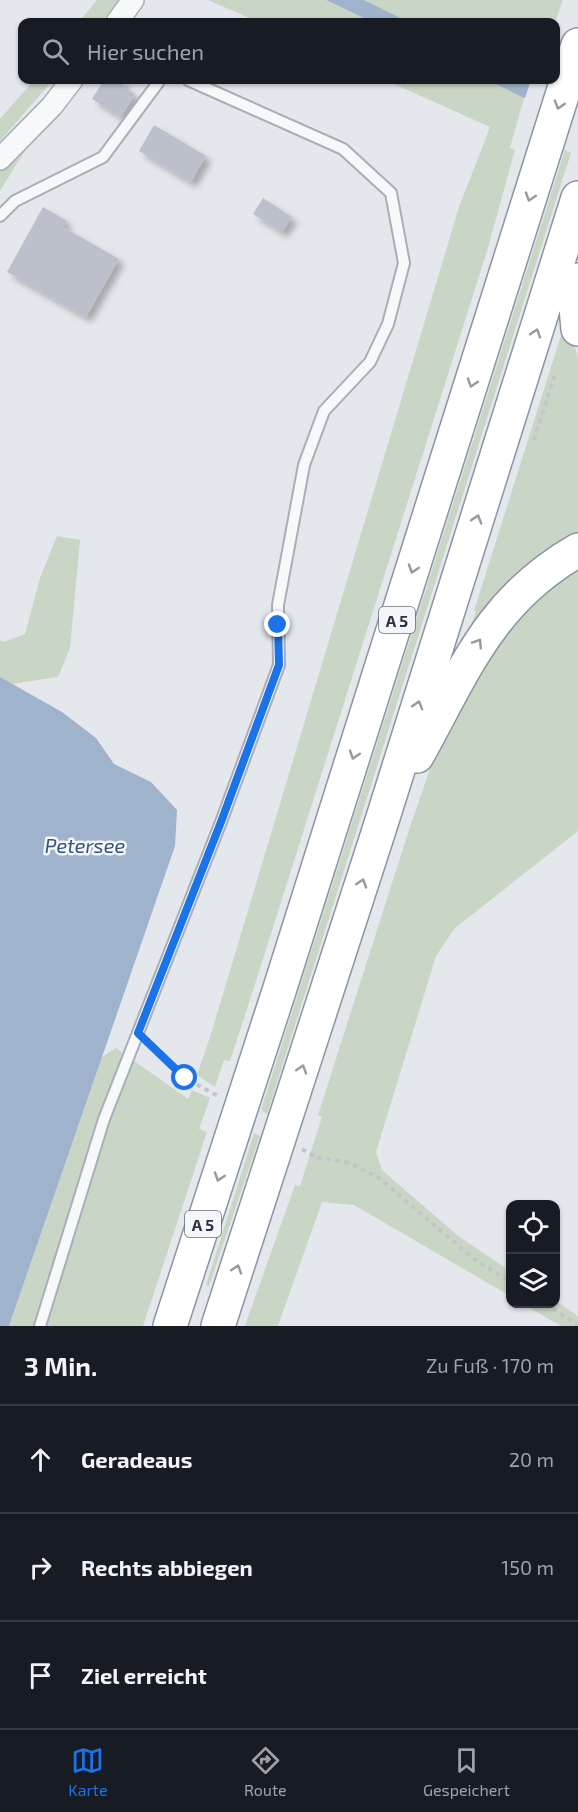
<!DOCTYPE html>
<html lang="de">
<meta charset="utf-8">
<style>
:root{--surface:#171b24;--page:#20242c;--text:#f1f3f6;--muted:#9ea1a6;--line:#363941;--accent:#1a73e8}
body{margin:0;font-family:"Exo 2",sans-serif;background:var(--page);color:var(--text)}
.controls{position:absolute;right:18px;bottom:18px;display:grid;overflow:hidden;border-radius:12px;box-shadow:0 2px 4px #0004}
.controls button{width:54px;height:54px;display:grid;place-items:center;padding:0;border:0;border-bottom:2px solid var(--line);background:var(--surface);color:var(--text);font:30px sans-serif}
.stop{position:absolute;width:18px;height:18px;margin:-14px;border:4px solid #1a73e8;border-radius:50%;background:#fff}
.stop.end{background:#1a73e8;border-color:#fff;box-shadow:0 2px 6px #0008}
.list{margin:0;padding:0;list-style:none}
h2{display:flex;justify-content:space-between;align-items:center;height:78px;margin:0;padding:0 24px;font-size:26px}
h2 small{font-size:20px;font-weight:400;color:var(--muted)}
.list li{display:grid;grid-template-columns:39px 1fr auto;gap:18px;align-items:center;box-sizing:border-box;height:108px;padding:0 24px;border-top:2px solid var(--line)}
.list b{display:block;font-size:22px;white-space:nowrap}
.list em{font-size:20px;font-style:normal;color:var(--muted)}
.icon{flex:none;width:33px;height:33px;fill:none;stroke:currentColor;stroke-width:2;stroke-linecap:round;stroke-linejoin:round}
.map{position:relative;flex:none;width:578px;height:1326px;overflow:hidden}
.search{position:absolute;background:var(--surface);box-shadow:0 2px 4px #0004;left:18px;right:18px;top:18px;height:66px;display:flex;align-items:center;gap:15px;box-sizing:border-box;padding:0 21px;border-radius:12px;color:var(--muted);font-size:22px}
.sheet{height:402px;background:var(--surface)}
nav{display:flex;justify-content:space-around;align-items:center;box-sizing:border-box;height:84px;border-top:2px solid var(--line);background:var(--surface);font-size:16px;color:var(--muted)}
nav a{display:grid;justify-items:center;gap:3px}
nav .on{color:var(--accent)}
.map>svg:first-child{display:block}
.green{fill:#c9d6c5}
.water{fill:#9fb4cc}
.pier{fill:#e4e7ec}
.building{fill:#bbc0ca;filter:url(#shadow)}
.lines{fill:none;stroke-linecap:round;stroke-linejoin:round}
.lane-casing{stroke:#a9aeb7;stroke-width:14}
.street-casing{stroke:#a9aeb7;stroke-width:24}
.highway-casing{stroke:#8b94a3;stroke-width:36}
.path{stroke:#c2c5cb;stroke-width:4;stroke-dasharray:4.5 4.5;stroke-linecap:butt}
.lane{stroke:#f7f8fa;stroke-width:10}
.street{stroke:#f7f8fa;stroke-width:21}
.highway{stroke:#fff;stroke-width:33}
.oneway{stroke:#959aa2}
.route{stroke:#1a73e8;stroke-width:8}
.labels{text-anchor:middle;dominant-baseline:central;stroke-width:5;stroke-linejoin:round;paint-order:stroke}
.shield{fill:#f4f6f9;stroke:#676e7b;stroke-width:1.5}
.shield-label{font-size:16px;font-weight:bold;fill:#2b3445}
.water-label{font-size:20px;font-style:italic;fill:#34527a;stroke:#f4f6f9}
</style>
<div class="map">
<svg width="578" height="1326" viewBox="0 0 578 1326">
<defs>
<filter id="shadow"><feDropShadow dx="5.5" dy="5.5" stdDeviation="3" flood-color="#0004"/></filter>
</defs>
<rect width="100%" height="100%" fill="#e4e7ec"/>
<path class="green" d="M97,0H120L101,22H79Z
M208,0H326L372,22H258Z
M364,0H563L555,22H409Z
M34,80H53L0,141V119Z
M385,80H487L524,98L510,148L515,150L487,251L256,981L230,1061L224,1060L215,1087L197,1075L211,1034L459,207L490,127Z
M35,134L0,191V169Z
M565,150L571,153L267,1114L261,1110Z
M563,329L569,331L578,357V540L478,628L471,625L476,612L474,611Z
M57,536L80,540L70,648L58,677L12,684L0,677V640L4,642L25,634L40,578Z
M578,560V831L455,928L436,956L376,1152L382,1170L457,1235L510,1271V1296L354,1205L322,1202L278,1326H245L295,1185L300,1186L322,1117L318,1115L409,830L443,731L492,637Z
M116,1048L188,1099L192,1090L210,1098L199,1129L207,1132L143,1326H9L102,1057Z
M254,1133L260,1136L209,1286L206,1285Z
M556,1301L578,1316V1326H561L523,1304H556Z"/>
<path class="water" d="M326,0H364L409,22H372Z
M487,80H523L578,106V124Z
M0,677L62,712L96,738L114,764L151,782L177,810L175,846L9,1326H0Z"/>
<path class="pier" d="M531,80L578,102V127L524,101Z"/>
<path class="building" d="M104,80H125L122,86L135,94L121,117L92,99Z
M154,125L206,156L191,182L139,151Z
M263,198L292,217L282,232L253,214Z
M43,207L67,221L63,227L119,259L86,317L7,272Z"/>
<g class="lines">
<defs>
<path id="lane" d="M0,216L15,201L103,157L160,80
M40,1326L104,1119L221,822L279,665L278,605L304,465L324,411L370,362L388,324L404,263L391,193L343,149L188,80"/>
<path id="street" d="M117,22L133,0
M0,159L52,106L72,80"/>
<path id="highway" d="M578,280L576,308L578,329
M417,756C464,672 489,601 578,550
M170,1326L280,988L578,45
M218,1326L380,827L578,198"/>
</defs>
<use href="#lane" class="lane-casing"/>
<use href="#street" class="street-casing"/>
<use href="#highway" class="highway-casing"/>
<path class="path" d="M534,440L554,378L548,376
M149,1044L185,1078L220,1097
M302,1149L315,1157L350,1163L379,1178L473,1258L510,1282
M545,1304L578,1325"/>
<use href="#lane" class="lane"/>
<use href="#street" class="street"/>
<use href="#highway" class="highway"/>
</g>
<defs><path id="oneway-chevron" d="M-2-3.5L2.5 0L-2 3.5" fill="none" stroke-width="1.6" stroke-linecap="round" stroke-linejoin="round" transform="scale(1.5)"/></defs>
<g class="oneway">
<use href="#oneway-chevron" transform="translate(559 105) rotate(107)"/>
<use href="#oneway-chevron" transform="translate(530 197) rotate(108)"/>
<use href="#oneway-chevron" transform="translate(536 333) rotate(-72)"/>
<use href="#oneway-chevron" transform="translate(472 383) rotate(108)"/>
<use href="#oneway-chevron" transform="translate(477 519) rotate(-73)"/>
<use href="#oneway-chevron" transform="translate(413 569) rotate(108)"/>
<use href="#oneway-chevron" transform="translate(478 643) rotate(-57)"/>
<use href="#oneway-chevron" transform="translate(418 705) rotate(-73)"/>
<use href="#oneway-chevron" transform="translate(354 755) rotate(108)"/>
<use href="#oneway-chevron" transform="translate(362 883) rotate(-72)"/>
<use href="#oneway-chevron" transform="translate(302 1069) rotate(-72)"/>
<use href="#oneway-chevron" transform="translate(219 1177) rotate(108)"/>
<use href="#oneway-chevron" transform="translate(237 1269) rotate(-72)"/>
</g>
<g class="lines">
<path class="route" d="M185,1078L138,1033L221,822L279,665L278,625"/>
</g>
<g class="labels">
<g class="shield">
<rect x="379" y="607" width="36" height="26" rx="4.5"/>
<rect x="185" y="1211" width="36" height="26" rx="4.5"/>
</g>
<g class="shield-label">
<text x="397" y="620">A 5</text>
<text x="203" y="1224">A 5</text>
</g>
<g class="water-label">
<text x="85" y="845">Petersee</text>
</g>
</g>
</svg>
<div class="controls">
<button><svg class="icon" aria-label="locate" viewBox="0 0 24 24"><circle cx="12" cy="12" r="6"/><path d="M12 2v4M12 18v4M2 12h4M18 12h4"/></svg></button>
<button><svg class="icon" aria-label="layers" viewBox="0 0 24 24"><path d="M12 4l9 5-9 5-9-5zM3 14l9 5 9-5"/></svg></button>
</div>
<div class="stop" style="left:185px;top:1078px"></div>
<div class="stop end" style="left:278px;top:625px"></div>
<div class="search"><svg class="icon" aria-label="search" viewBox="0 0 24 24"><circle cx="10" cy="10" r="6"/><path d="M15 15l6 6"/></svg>Hier suchen</div>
</div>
<section class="sheet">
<h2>3 Min.<small>Zu Fuß · 170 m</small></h2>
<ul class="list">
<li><svg class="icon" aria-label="ahead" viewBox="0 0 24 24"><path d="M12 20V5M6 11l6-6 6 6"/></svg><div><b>Geradeaus</b></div><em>20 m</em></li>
<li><svg class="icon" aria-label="right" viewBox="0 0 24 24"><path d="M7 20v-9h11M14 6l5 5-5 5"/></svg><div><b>Rechts abbiegen</b></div><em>150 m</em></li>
<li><svg class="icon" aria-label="arrive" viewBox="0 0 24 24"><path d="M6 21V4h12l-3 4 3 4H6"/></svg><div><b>Ziel erreicht</b></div></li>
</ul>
</section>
<nav>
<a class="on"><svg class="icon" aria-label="map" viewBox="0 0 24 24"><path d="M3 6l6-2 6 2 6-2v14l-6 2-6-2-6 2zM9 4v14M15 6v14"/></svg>Karte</a>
<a><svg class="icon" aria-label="directions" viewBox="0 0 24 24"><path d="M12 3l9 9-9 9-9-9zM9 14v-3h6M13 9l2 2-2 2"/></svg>Route</a>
<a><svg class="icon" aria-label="saved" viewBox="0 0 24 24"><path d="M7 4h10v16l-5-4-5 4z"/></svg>Gespeichert</a>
</nav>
